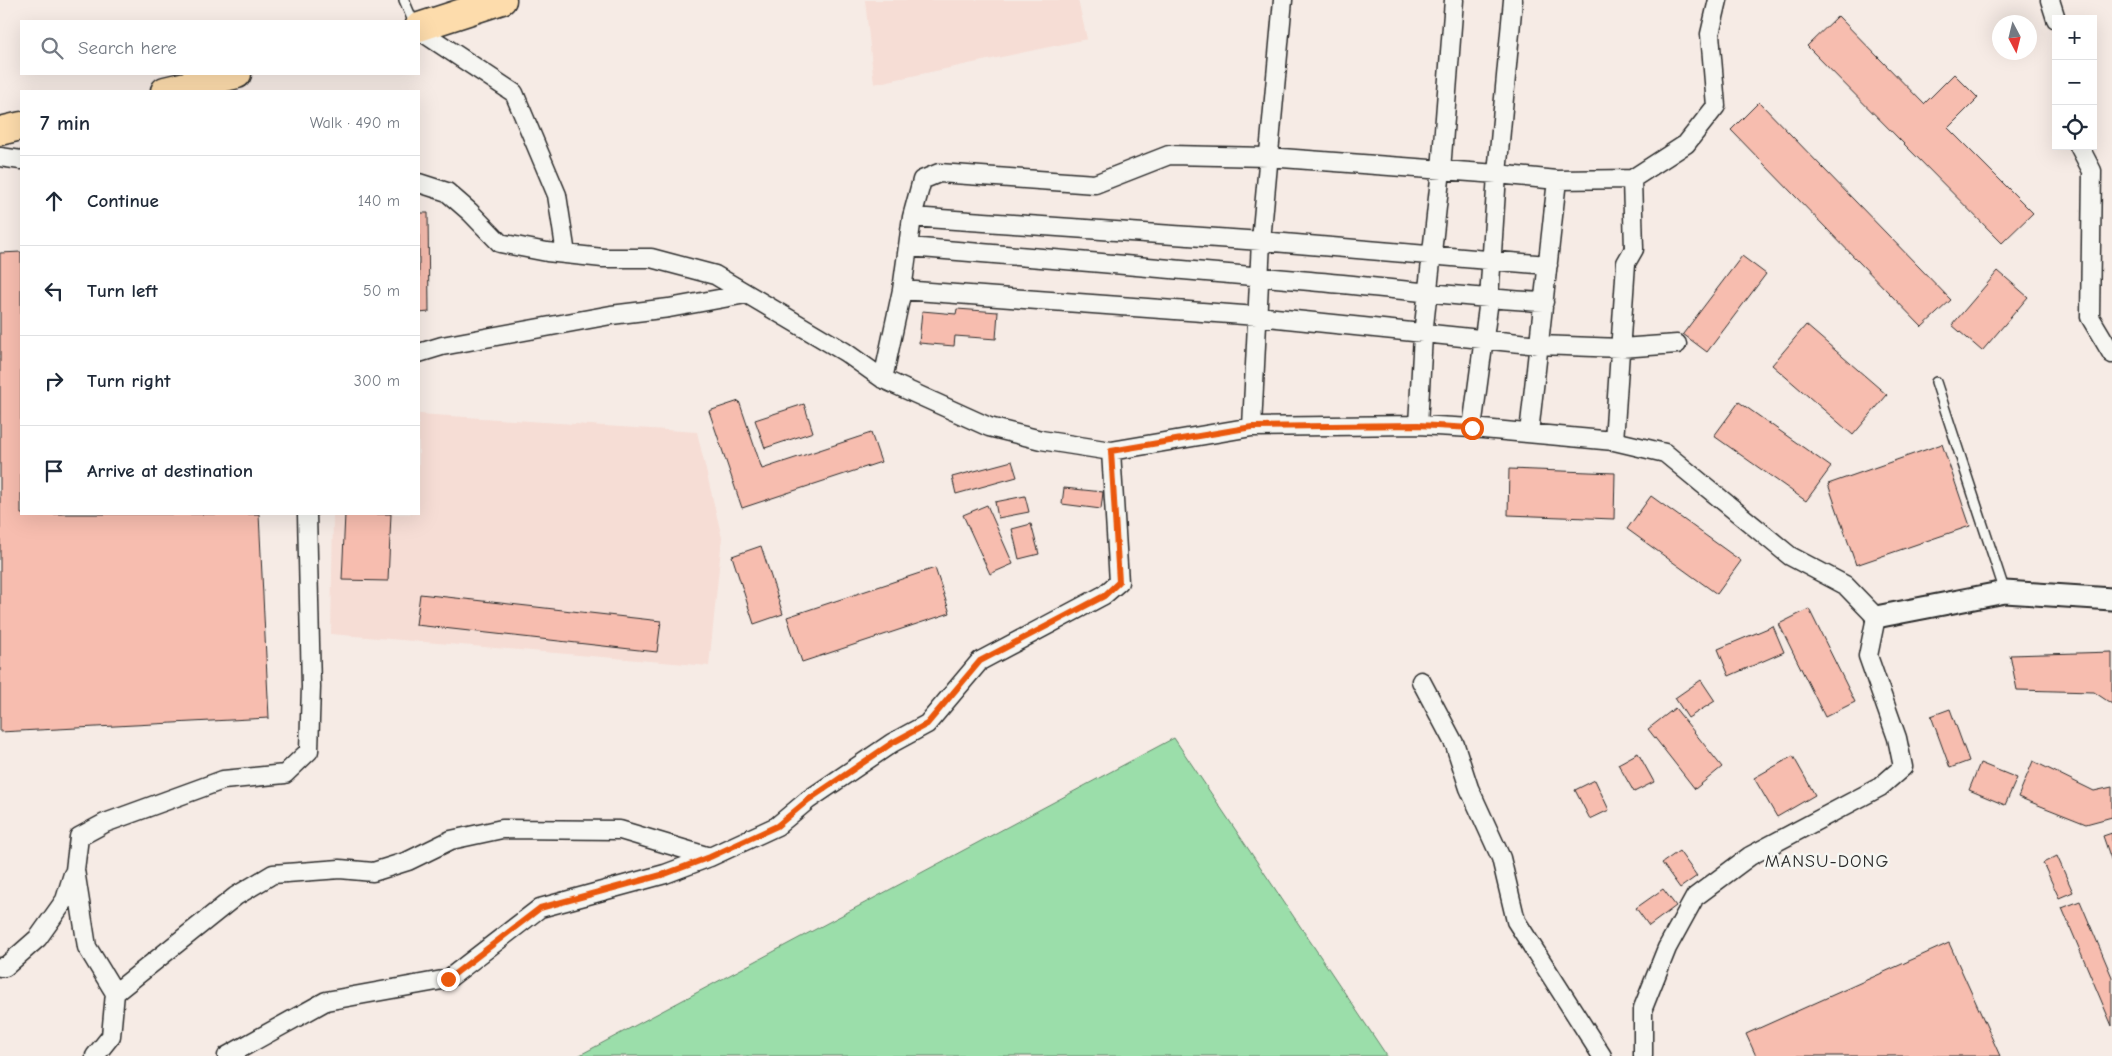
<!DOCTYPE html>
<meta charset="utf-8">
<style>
:root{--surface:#fff;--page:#f6f6f7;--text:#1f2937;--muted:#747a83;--line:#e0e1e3}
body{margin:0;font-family:"Comic Neue",sans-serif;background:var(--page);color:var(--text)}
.controls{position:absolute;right:15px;top:15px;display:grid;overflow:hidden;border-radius:0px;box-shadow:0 5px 20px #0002}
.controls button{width:45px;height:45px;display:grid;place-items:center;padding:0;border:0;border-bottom:1px solid var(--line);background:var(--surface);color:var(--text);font:25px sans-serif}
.compass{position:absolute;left:1992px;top:15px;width:45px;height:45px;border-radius:50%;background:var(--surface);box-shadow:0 5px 20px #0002;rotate:173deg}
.stop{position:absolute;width:15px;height:15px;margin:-11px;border:4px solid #ea580c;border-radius:50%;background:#fff}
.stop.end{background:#ea580c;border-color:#fff;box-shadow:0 1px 5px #0008}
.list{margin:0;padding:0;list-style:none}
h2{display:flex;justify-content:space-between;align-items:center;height:65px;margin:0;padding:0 20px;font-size:21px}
h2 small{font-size:16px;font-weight:400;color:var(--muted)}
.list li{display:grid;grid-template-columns:32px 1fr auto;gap:15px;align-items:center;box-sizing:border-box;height:90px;padding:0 20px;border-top:1px solid var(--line)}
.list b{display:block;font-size:19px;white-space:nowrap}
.list em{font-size:16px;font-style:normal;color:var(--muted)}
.icon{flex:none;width:28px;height:28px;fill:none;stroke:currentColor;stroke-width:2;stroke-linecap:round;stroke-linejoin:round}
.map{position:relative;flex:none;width:2112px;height:1056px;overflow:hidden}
.search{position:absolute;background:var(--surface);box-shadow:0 5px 20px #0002;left:20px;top:20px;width:400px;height:55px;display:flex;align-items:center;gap:12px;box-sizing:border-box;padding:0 18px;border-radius:0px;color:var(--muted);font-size:19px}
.panel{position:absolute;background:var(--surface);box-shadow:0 5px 20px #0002;left:20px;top:90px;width:400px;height:425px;border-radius:0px}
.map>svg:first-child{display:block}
.built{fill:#f6ddd5}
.green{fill:#9bdeaa;stroke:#63846a}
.building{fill:#f7bdaf;stroke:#2b2b2b}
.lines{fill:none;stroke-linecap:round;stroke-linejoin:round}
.service-casing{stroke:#2b2b2b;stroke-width:12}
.minor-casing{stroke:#2b2b2b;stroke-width:21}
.tertiary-casing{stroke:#2b2b2b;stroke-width:25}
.primary-casing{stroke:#2b2b2b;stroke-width:31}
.service{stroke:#f6f6f2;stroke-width:9}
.minor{stroke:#f6f6f2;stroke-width:18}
.tertiary{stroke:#f6f6f2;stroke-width:21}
.primary{stroke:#fddcac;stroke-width:28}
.route{stroke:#ea580c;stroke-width:6}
.labels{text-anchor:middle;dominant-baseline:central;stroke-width:5;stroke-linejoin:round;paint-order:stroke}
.quarter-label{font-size:18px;letter-spacing:1px;fill:#2b2b2b;stroke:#f6f6f2}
</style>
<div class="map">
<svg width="2112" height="1056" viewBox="0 0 2112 1056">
<rect width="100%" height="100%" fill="#f6ebe5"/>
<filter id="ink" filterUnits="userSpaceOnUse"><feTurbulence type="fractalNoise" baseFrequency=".02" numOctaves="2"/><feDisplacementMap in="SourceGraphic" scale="10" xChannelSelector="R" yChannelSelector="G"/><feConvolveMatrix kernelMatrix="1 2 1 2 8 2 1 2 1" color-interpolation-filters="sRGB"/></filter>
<g filter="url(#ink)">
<path class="built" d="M865,0H1078L1087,39L874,84Z
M419,414L697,432L722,538L709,666L331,634L333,514H419Z"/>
<path class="green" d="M1174,738L1387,1056H578Z"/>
<path class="building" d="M1838,16L1924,104L1954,74L1978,98L1948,128L2033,213L2002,243L1807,46Z
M1759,102L1951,300L1922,327L1731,130Z
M419,213H428L429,312L419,313Z
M21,252V514H259L269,718L0,732V253Z
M1742,256L1766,274L1707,352L1683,334Z
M1998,271L2028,297L1982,351L1952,325Z
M957,309L998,312L996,339L955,336L954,346L919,343L922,311L956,314Z
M1806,325L1887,395L1853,435L1772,365Z
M739,401L762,469L871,433L881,462L742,508L709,411Z
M1739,402L1831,467L1806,501L1714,436Z
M804,404L813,432L765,448L755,420Z
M1942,444L1970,526L1856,565L1828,484Z
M1012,461L1017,477L956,494L952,477Z
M1509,469L1615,473L1614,519L1508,515Z
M1064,488L1103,492L1101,509L1062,504Z
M1025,496L1029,512L998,518L995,502Z
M1651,496L1741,561L1717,594L1627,529Z
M987,505L1013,564L990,574L963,515Z
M345,514H391L388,581L342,580Z
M1031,524L1039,554L1019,559L1012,529Z
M761,546L783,614L754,624L732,556Z
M935,568L950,613L802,662L787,617Z
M420,594L661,621L657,652L416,625Z
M1809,609L1855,702L1825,717L1779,624Z
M1773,626L1784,652L1729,676L1718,649Z
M2112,652V704L2094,692L2017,690L2010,655Z
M1701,680L1715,701L1688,718L1675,698Z
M1675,708L1722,767L1695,789L1648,729Z
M1950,709L1969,761L1950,768L1931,716Z
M1638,753L1654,782L1634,792L1618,764Z
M1793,756L1815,795L1777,817L1754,778Z
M2033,761L2094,791L2112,787V817L2086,824L2018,797Z
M1980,763L2017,778L2005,805L1969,790Z
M1595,780L1609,810L1590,819L1575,790Z
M2112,833V862L2103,836Z
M1679,851L1697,876L1680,888L1662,863Z
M2057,856L2073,892L2059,898L2043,863Z
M1663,889L1676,906L1649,926L1636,908Z
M2080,901L2112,977V1026L2062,908Z
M1949,943L2000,1056H1756L1746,1034Z"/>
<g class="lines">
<defs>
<path id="service" d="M404,0L413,21
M1936,382L2005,592"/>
<path id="minor" d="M2050,0L2056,19
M419,30L514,93L557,195L566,254
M2079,146L2092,171L2090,317L2112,354
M0,157L21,160
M419,183L447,192L470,212L500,243L547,252L603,258H651L715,275L845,352L883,379L989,427L1041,440L1111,451L1252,427L1418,425L1472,428L1614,441L1665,453L1790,556L1845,585L1876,617L1868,656L1897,738L1903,767L1880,787L1750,856L1695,897L1667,948L1643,1008V1056
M912,217L1261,241L1548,265
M909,247C1043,258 1176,269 1310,281C1388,288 1466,298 1544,302
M902,290L1257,316L1539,345L1621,348L1677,344
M419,353L442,346L611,315L669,308L746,294
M883,379L902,290L912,217L922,180L939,173L1095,184L1169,155L1268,157L1497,174L1557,180L1632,179L1686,144L1716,106L1710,34L1718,0
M1418,425L1423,335L1441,170L1454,0
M1252,427L1261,241L1283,0
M1472,428L1489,300L1497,174L1513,0
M1529,433L1557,180
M1614,441L1626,263L1634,249L1632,179
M1421,681L1455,745L1469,788L1501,858L1516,921L1602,1056
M0,967H5L38,938L65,900L73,874
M115,993L87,947L75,870L79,837L105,823L223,780L285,774L309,751L311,687L307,514
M95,1056L111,1036L115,993L236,896L273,874L340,869L373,872L408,861L451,840L502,829L620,830L710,857
M227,1056L326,1001L448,979L540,908L665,874L710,857L777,826L808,800L892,743L927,724L980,661L1104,595L1119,582L1111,451"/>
<path id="tertiary" d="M1876,617L2005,592L2112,599"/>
<path id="primary" d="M419,27L502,0
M165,91L237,74
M0,131L21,126"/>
</defs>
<use href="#service" class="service-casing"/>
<use href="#minor" class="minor-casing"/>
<use href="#tertiary" class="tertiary-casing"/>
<use href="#primary" class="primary-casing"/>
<use href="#service" class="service"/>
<use href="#minor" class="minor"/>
<use href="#tertiary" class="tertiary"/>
<use href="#primary" class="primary"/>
</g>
</g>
<g class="lines" filter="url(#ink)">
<path class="route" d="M448,979L540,908L665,874L710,857L777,826L808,800L892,743L927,724L980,661L1104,596L1119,582L1111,451L1252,427L1418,425L1472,428"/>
</g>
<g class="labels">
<g class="quarter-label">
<text x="1827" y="861">MANSU-DONG</text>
</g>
</g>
</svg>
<div class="controls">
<button>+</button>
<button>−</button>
<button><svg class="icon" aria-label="locate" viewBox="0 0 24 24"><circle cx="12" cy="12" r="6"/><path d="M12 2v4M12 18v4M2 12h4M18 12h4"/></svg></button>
</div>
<svg class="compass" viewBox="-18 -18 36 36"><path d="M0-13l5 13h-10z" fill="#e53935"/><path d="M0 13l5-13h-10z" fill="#747a83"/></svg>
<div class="stop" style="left:1472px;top:428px"></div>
<div class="stop end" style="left:448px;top:979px"></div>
<div class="search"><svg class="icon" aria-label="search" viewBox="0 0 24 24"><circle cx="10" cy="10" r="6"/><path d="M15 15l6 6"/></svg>Search here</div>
<section class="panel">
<h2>7 min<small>Walk · 490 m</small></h2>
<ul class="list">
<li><svg class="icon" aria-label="ahead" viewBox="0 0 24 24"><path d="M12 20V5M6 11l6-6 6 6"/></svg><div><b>Continue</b></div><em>140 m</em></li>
<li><svg class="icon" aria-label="left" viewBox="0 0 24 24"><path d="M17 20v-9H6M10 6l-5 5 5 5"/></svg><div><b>Turn left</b></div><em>50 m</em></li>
<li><svg class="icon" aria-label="right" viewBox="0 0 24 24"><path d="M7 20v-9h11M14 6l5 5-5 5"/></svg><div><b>Turn right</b></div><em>300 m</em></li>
<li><svg class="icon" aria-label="arrive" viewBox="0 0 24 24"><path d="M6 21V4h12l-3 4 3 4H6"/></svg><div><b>Arrive at destination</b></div></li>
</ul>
</section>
</div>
